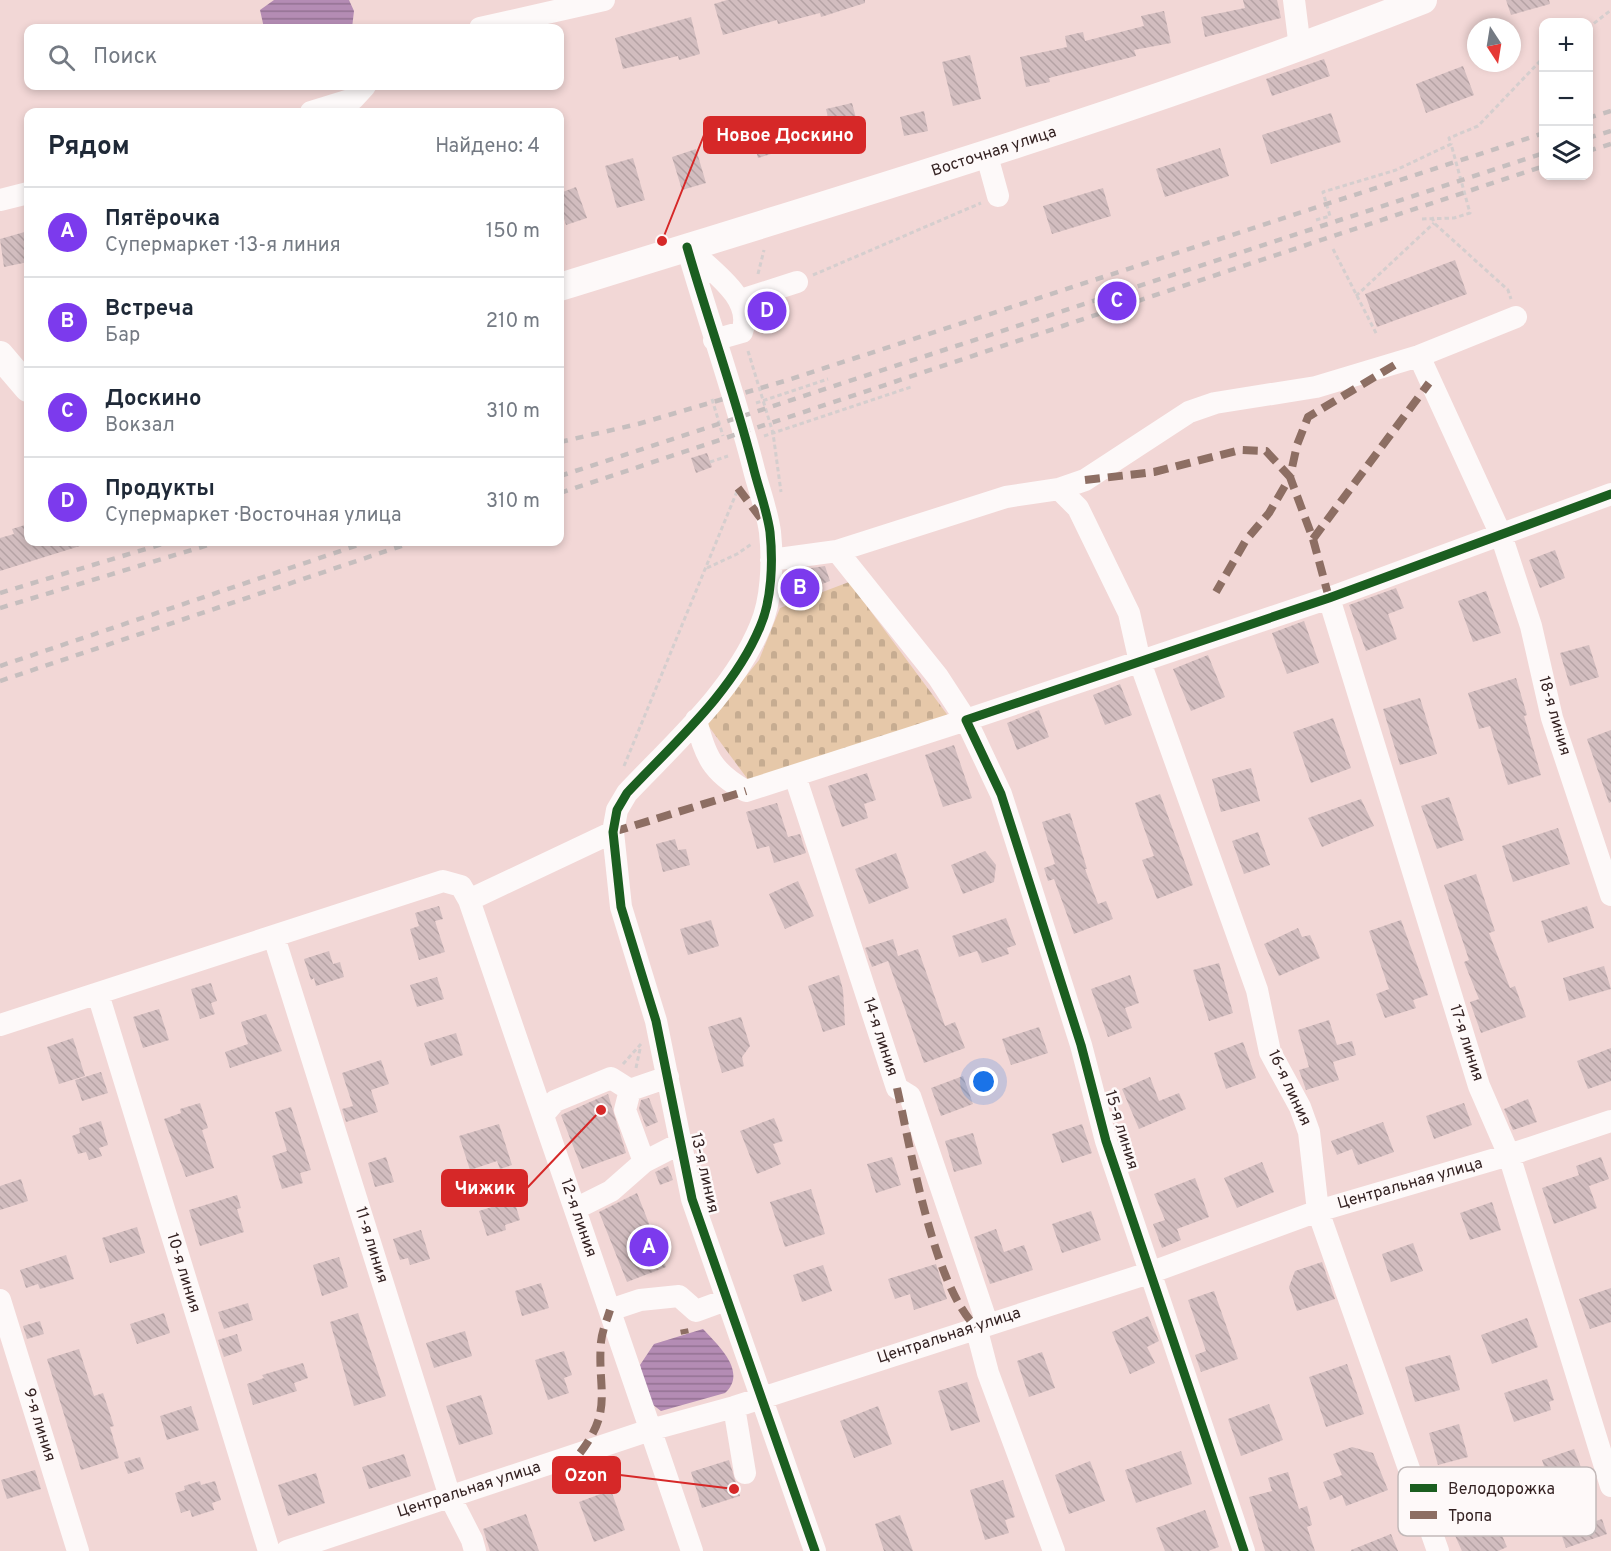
<!DOCTYPE html>
<html lang="ru">
<meta charset="utf-8">
<style>
:root{--surface:#fff;--page:#f2f2f3;--text:#1f2937;--muted:#747a83;--line:#e0e1e3;--accent:#7c3aed}
body{margin:0;font-family:Overpass,sans-serif;background:var(--page);color:var(--text)}
.controls{position:absolute;right:18px;top:18px;display:grid;overflow:hidden;border-radius:12px;box-shadow:0 3px 9px #0003}
.controls button{width:54px;height:54px;display:grid;place-items:center;padding:0;border:0;border-bottom:2px solid var(--line);background:var(--surface);color:var(--text);font:30px sans-serif}
.compass{position:absolute;left:1467px;top:18px;width:54px;height:54px;border-radius:50%;background:var(--surface);box-shadow:0 3px 9px #0003;rotate:168deg}
.you{position:absolute;left:984px;top:1082px;width:21px;height:21px;margin:-15px;border:4px solid #fff;border-radius:50%;background:#1a73e8;box-shadow:0 0 0 9px #1a73e833}
.badge{display:grid;place-items:center;width:39px;height:39px;border-radius:50%;background:var(--accent);color:#fff;font-size:20px;font-weight:700}
.pin{position:absolute;translate:-50% -50%;border:3px solid #fff;box-shadow:0 2px 6px #0006}
.list{margin:0;padding:0;list-style:none}
h2{display:flex;justify-content:space-between;align-items:center;height:78px;margin:0;padding:0 24px;font-size:26px}
h2 small{font-size:20px;font-weight:400;color:var(--muted)}
.list li{display:grid;grid-template-columns:39px 1fr auto;gap:18px;align-items:center;box-sizing:border-box;height:90px;padding:0 24px;border-top:2px solid var(--line)}
.list b{display:block;font-size:22px;white-space:nowrap}
.list p{margin:0;font-size:20px;white-space:nowrap;color:var(--muted)}
.list em{font-size:20px;font-style:normal;color:var(--muted)}
.icon{flex:none;width:33px;height:33px;fill:none;stroke:currentColor;stroke-width:2;stroke-linecap:round;stroke-linejoin:round}
.map{position:relative;flex:none;width:1611px;height:1551px;overflow:hidden}
.search{position:absolute;background:var(--surface);box-shadow:0 3px 9px #0003;left:24px;top:24px;width:540px;height:66px;display:flex;align-items:center;gap:15px;box-sizing:border-box;padding:0 21px;border-radius:12px;color:var(--muted);font-size:22px}
.panel{position:absolute;background:var(--surface);box-shadow:0 3px 9px #0003;left:24px;top:108px;width:540px;height:438px;border-radius:12px}
.map>svg:first-child{display:block}
.cemetery{fill:url(#cemetery-stones)}
.water{fill:url(#water-rules)}
.building{fill:url(#building-back-hatch)}
.lines{fill:none;stroke-linecap:round;stroke-linejoin:round}
.path{stroke:#d5cece;stroke-width:3;stroke-dasharray:4.5 3;stroke-linecap:butt}
.minor{stroke:#fdf9f9;stroke-width:22}
.major{stroke:#fdf9f9;stroke-width:28}
.rail{stroke:#c6bebe;stroke-width:4.5;stroke-dasharray:8 8;stroke-linecap:butt}
.quiet{stroke:#8d6e63;stroke-width:8;stroke-dasharray:15 8;stroke-linecap:butt}
.cycleway-casing{stroke:#fef9f9;stroke-width:13}
.cycleway{stroke:#1b5e20;stroke-width:9}
.labels{text-anchor:middle;dominant-baseline:central;stroke-width:5;stroke-linejoin:round;paint-order:stroke}
.street-label{font-size:16px;fill:#352323;stroke:#fef9f9}
.key{fill:#fef9f9;stroke:#c2b9b9;stroke-width:1.5}
.key-label{font-size:16px;fill:#352323}
.leader{fill:none;stroke:#d62828;stroke-width:2}
.callout-dot{fill:#d62828;stroke:#fef9f9;stroke-width:2}
.callout{fill:#d62828;stroke:#d62828;stroke-width:2}
.callout-label{font-size:18px;text-anchor:middle;font-weight:bold;fill:#fff}
</style>
<div class="map">
<svg width="1611" height="1551" viewBox="0 0 1611 1551">
<defs>
<pattern id="cemetery-stones" width="16" height="16" patternUnits="userSpaceOnUse" patternTransform="scale(1.5)"><rect width="16" height="16" fill="#e6c8a9"/><path d="M2 7V4a2 2 0 0 1 4 0v3zM10 15v-3a2 2 0 0 1 4 0v3z" fill="#c6ac91"/></pattern>
<pattern id="water-rules" width="6" height="5" patternUnits="userSpaceOnUse" patternTransform="scale(1.5)"><rect width="6" height="5" fill="#b48cb4"/><path d="M0 2.5h6" fill="none" stroke="#937292"/></pattern>
<pattern id="building-back-hatch" width="6" height="6" patternUnits="userSpaceOnUse" patternTransform="scale(1.5)"><rect width="6" height="6" fill="#d2bdbf"/><path d="M-1 5l2 2M0 0l6 6M5-1l2 2" fill="none" stroke="#b5a2a4"/></pattern>
</defs>
<rect width="100%" height="100%" fill="#f2d7d6"/>
<path class="cemetery" d="M849,582L949,717L749,781L707,724L759,660L780,608Z"/>
<path class="water" d="M274,0H349L354,11L352,28H264L260,10Z
M703,1329C718,1345 748,1372 725,1393L661,1411L648,1401L640,1365L654,1344Z"/>
<path class="building" d="M727,0H865V3L821,17L820,13L778,24L777,20L723,35L714,4Z
M1243,0H1277L1281,18L1205,37L1201,17L1245,8Z
M1506,0H1549L1550,4L1511,15Z
M1164,11L1171,43L1134,50L1136,56L1049,78L1050,82L1026,87L1020,57L1067,47L1065,36L1083,32L1085,41L1144,26L1141,16Z
M691,17L700,54L679,60L678,56L623,69L615,38Z
M970,55L981,99L953,106L942,62Z
M1324,59L1330,76L1272,96L1266,79Z
M1463,66L1474,95L1426,113L1416,84Z
M852,103L863,144L836,151L826,109Z
M924,111L928,131L904,136L900,117Z
M1331,113L1341,142L1271,164L1262,135Z
M796,117L804,144L758,158L750,131Z
M1220,148L1229,176L1165,197L1156,169Z
M696,149L706,183L682,190L672,157Z
M633,158L645,200L617,208L605,166Z
M576,187L587,218L566,225L560,206V193Z
M1103,188L1111,216L1052,234L1043,206Z
M28,231V262L4,267L0,239Z
M1455,260L1467,294L1377,327L1365,294Z
M778,302L783,320L758,328L756,309Z
M707,453L712,467L696,473L691,458Z
M28,524V542H83V545L0,571V538L14,534L12,529Z
M1555,550L1565,578L1540,588L1529,560Z
M825,566L830,581L811,588L805,569Z
M808,578L812,593L793,599L788,584Z
M1396,588L1404,608L1388,614L1397,639L1366,651L1349,605Z
M1486,591L1501,633L1473,642L1458,601Z
M1304,621L1319,663L1287,674L1272,633Z
M1589,645L1599,677L1570,686L1560,653Z
M1208,655L1225,697L1191,711L1173,669Z
M1516,678L1527,715L1524,716L1541,775L1508,785L1490,726L1479,729L1468,693Z
M1120,684L1132,715L1105,725L1093,695Z
M1420,698L1437,754L1400,765L1383,709Z
M1039,710L1049,737L1017,750L1007,723Z
M1333,718L1351,768L1311,783L1293,732Z
M1611,730V802L1609,803L1587,739Z
M954,745L972,798L943,807L925,755Z
M1251,768L1260,801L1221,812L1212,779Z
M867,773L876,800L864,804L868,818L842,827L828,786Z
M1160,794L1193,885L1157,899L1142,860L1154,856L1135,803Z
M1449,797L1464,840L1437,849L1421,806Z
M1361,799L1374,826L1322,847L1308,818Z
M777,803L788,837L800,834L806,853L774,863L769,846L757,849L746,812Z
M1070,813L1087,869H1085L1098,904L1106,901L1113,919L1074,934L1054,879L1048,881L1044,868L1055,864L1042,822Z
M1558,828L1570,864L1513,882L1502,846Z
M1258,832L1270,865L1244,874L1232,841Z
M675,839L678,850L686,849L690,865L663,872L656,844Z
M985,851L996,865L994,882L963,894L951,865Z
M896,853L909,888L869,904L855,869Z
M1476,874L1495,931L1489,933L1510,988L1515,986L1526,1017L1481,1033L1470,1002L1479,999L1464,962L1469,960L1444,885Z
M798,881L814,916L785,929L769,894Z
M439,906L443,919L435,921L445,952L419,960L410,929L419,926L415,913Z
M1587,906L1594,928L1548,943L1541,921Z
M1006,918L1016,945L1007,948L1009,954L982,963L977,951L959,957L952,936Z
M711,920L719,946L688,955L680,929Z
M1401,920L1428,995L1413,1000L1416,1008L1385,1018L1376,994L1389,989L1369,931Z
M1298,928L1302,937L1310,935L1320,958L1279,976L1264,944Z
M893,939L898,956L918,949L945,1026L955,1022L965,1048L924,1063L888,961L872,967L865,948Z
M329,951L333,964L340,962L344,977L316,986L314,978L311,980L304,959Z
M1219,963L1233,1013L1209,1021L1193,970Z
M1604,966L1611,989L1569,1001L1563,978Z
M839,975L843,990L845,1025L823,1032L808,986Z
M1130,975L1139,1003L1125,1008L1132,1028L1108,1037L1091,989Z
M437,977L444,999L417,1007L410,985Z
M211,983L217,1001L211,1003L215,1014L200,1019L191,989Z
M159,1009L169,1040L143,1048L133,1017Z
M266,1014L282,1051L230,1068L225,1052L248,1044L241,1022Z
M741,1017L750,1046L742,1057L744,1066L722,1073L708,1027Z
M1329,1020L1337,1045L1352,1041L1356,1055L1333,1062L1339,1080L1306,1090L1299,1070L1309,1067L1298,1030Z
M1039,1027L1048,1053L1011,1065L1002,1039Z
M456,1033L463,1055L431,1066L424,1043Z
M73,1038L85,1076L59,1084L47,1047Z
M1243,1042L1256,1078L1226,1089L1214,1053Z
M1611,1048V1081L1588,1089L1577,1061Z
M381,1060L389,1084L371,1090L378,1112L346,1122L342,1109L353,1106L342,1073Z
M101,1072L108,1093L82,1101L75,1080Z
M963,1076L973,1104L941,1116L931,1088Z
M1150,1077L1159,1101L1179,1093L1186,1109L1139,1129L1122,1089Z
M608,1094L626,1153L582,1169L561,1115Z
M649,1098L658,1122L646,1127L639,1109L641,1100Z
M1528,1099L1537,1122L1513,1130L1504,1109Z
M200,1103L208,1128L202,1130L214,1168L186,1177L164,1119L181,1113L180,1109Z
M1464,1103L1472,1125L1434,1139L1426,1116Z
M291,1107L311,1170L300,1173L303,1183L282,1189L272,1156L287,1151L275,1112Z
M774,1118L783,1141L773,1144L781,1164L757,1174L740,1131Z
M101,1121L108,1145L99,1148L102,1156L89,1160L86,1152L78,1154L72,1136L80,1133L79,1128Z
M1383,1122L1394,1152L1358,1165L1352,1149L1337,1155L1331,1141Z
M499,1124L512,1165L500,1169L497,1161L470,1170L459,1136Z
M1082,1124L1092,1153L1062,1163L1052,1134Z
M973,1133L982,1164L954,1172L945,1141Z
M386,1157L394,1182L375,1187L368,1163Z
M892,1157L901,1185L876,1193L867,1164Z
M1601,1157L1609,1179L1589,1186L1597,1208L1554,1224L1542,1188L1579,1175L1576,1166Z
M1262,1162L1274,1192L1237,1208L1224,1178Z
M668,1166L673,1180L660,1185L655,1172Z
M1195,1178L1209,1217L1177,1229L1181,1240L1162,1248L1153,1224L1165,1220L1154,1194Z
M21,1179L28,1201L0,1210V1186Z
M811,1189L825,1234L785,1247L770,1202Z
M637,1193L666,1267L627,1282L599,1212Z
M237,1195L241,1208L237,1209L244,1232L200,1246L189,1210Z
M514,1200L520,1220L505,1225L506,1230L487,1236L479,1211Z
M1492,1202L1501,1230L1470,1240L1460,1213Z
M1091,1211L1101,1240L1062,1253L1052,1224Z
M137,1227L145,1253L110,1263L102,1238Z
M996,1229L1004,1252L1024,1245L1033,1270L990,1284L974,1237Z
M421,1230L430,1259L410,1265L408,1258L400,1260L393,1239Z
M1413,1243L1423,1271L1391,1282L1382,1254Z
M66,1255L74,1279L40,1289L38,1284L26,1288L20,1270Z
M339,1257L348,1287L322,1296L313,1265Z
M1322,1262L1335,1299L1297,1311L1289,1287L1295,1271Z
M936,1264L947,1299L914,1310L910,1294L895,1299L888,1279Z
M823,1265L832,1291L802,1302L793,1275Z
M541,1283L549,1308L522,1316L515,1291Z
M1611,1288V1322L1590,1329L1579,1299Z
M1214,1291L1238,1359L1201,1372L1195,1355L1206,1351L1188,1300Z
M248,1303L253,1320L224,1329L218,1312Z
M164,1313L170,1333L137,1344L130,1324Z
M358,1313L386,1396L354,1406L330,1322Z
M1148,1316L1159,1341L1147,1347L1155,1363L1130,1374L1112,1332Z
M1527,1318L1538,1347L1492,1364L1481,1335Z
M40,1321L44,1334L27,1339L23,1326Z
M465,1331L472,1356L434,1368L426,1343Z
M237,1334L242,1351L224,1357L218,1340Z
M79,1349L94,1396L103,1393L114,1426L110,1427L119,1458L81,1470L47,1359Z
M564,1351L572,1375L564,1378L569,1393L548,1400L535,1360Z
M1042,1352L1055,1388L1029,1397L1017,1361Z
M1450,1355L1460,1390L1415,1402L1405,1367Z
M303,1363L308,1378L294,1383L297,1391L253,1405L247,1384L264,1378L262,1375Z
M1347,1364L1364,1414L1326,1427L1309,1377Z
M1547,1379L1554,1400L1549,1402L1551,1410L1514,1422L1504,1393Z
M967,1382L980,1422L951,1431L938,1391Z
M481,1395L493,1434L459,1445L446,1406Z
M1269,1404L1283,1440L1241,1456L1228,1419Z
M191,1406L199,1430L167,1440L160,1416Z
M878,1406L892,1444L854,1458L840,1421Z
M1459,1424L1468,1457L1438,1465L1429,1433Z
M1352,1447L1373,1453L1388,1490L1346,1506L1342,1495L1330,1500L1323,1482L1342,1475L1333,1454Z
M1574,1449L1585,1478L1552,1490L1542,1460Z
M1181,1451L1192,1484L1136,1503L1125,1470Z
M404,1454L411,1476L369,1489L362,1467Z
M140,1457L144,1469L128,1474L124,1462Z
M729,1460L740,1496L702,1508L691,1472Z
M1090,1461L1105,1501L1069,1514L1055,1475Z
M35,1470L41,1489L7,1499L1,1480Z
M1288,1472L1299,1509L1307,1506L1312,1525L1307,1527L1315,1551H1265L1249,1497L1272,1491L1268,1478Z
M316,1473L325,1503L288,1516L278,1485Z
M1003,1480L1015,1517L1005,1520L1009,1533L985,1540L970,1490Z
M200,1481L201,1485L215,1481L221,1500L212,1503L214,1510L192,1517L190,1510L181,1513L175,1493L185,1490L184,1486Z
M611,1490L625,1530L594,1542L579,1502Z
M1585,1509L1590,1523L1602,1519L1607,1534L1566,1548L1556,1519Z
M1205,1510L1219,1547L1208,1551H1165L1156,1528Z
M1492,1512L1507,1547L1498,1551H1462L1452,1529Z
M526,1514L539,1551H490L483,1529Z
M900,1515L913,1551H884L875,1524Z
M1391,1534L1398,1551H1351V1550Z"/>
<g class="lines">
<path class="path" d="M1588,28L1611,10
M1432,217L1434,223L1508,290L1511,299
M1422,219L1454,218L1470,213L1451,144
M1316,220L1330,216L1323,192L1396,170L1451,144L1449,138L1478,126L1544,57
M1333,249L1377,335
M758,274L764,250
M813,275L981,203
M1356,296L1434,223
M748,351L773,433L781,492
M712,399L723,436
M756,403L828,379
M764,436L911,387
M710,462L728,456
M707,568L737,554L753,543
M624,766L738,489
M623,1064L641,1044
M636,1068L640,1049"/>
<path class="minor" d="M1294,0L1300,48
M480,28L604,0
M311,112L353,99L365,86
M987,156L998,196
M0,200L28,193
M687,247C708,320 734,392 753,466C758,487 767,510 770,532C773,561 772,600 760,627C733,692 674,743 627,793L617,810L613,832L621,907L656,1021L692,1199L815,1551
M688,248C710,270 755,298 742,332L714,340
M741,300L797,282
M1419,356L1501,535L1531,626L1552,718L1611,895
M1059,489L1078,508L1129,613L1140,662L1257,990L1270,1052L1300,1107L1309,1132L1318,1211L1438,1551
M837,551L938,677L966,720L1001,794L1081,1045L1106,1141L1244,1551
M771,560L837,551L1006,497L1059,489L1085,480L1189,412L1215,403L1316,387L1419,356L1516,317
M1329,598L1479,1086L1509,1155L1611,1486
M696,720C705,756 712,772 746,791L966,720L1329,598L1611,494
M795,776L897,1088L910,1096L987,1323
M469,900L613,832
M274,937L450,1497L472,1540L475,1551
M98,994L269,1551
M0,1025L443,881L461,886L469,900L692,1551
M630,1090L625,1110L644,1162
M543,1115L555,1101L611,1078L630,1090L668,1077
M575,1209L611,1191L644,1162L681,1143
M0,1300L78,1551
M610,1310L640,1300L679,1296L696,1311L726,1300
M976,1327L988,1373L1054,1551
M734,1407L745,1473
M287,1551L650,1430L734,1407L1152,1272L1318,1211L1509,1155L1611,1121"/>
<path class="major" d="M560,287C849,197 1141,111 1423,0
M0,355L28,388"/>
<path class="rail" d="M1588,118L1611,111
M1588,138L1611,131
M1588,151L1611,144
M560,442L638,424L788,380L1544,133
M560,476L1544,153
M560,493L1544,166
M0,593L169,542
M0,608L218,542
M0,666L367,542
M0,681L413,542"/>
<path class="quiet" d="M1085,480L1154,472L1240,450L1266,451L1290,477L1269,513L1246,540L1216,592
M738,488L765,524
M1313,539L1429,383
M1329,598L1313,539L1290,477L1297,445L1308,417L1398,363
M613,832L746,791
M897,1088C911,1150 933,1284 976,1327
M684,1329L685,1334
M580,1453C614,1409 597,1390 601,1342C602,1331 607,1320 610,1310"/>
<defs>
<path id="cycleway" d="M687,247C708,320 734,392 753,466C758,487 767,510 770,532C773,561 772,600 760,627C733,692 674,743 627,793L617,810L613,832L621,907L656,1021L692,1199L815,1551
M1244,1551L1106,1141L1081,1045L1001,794L966,720L1329,598L1611,494"/>
</defs>
<use href="#cycleway" class="cycleway-casing"/>
<use href="#cycleway" class="cycleway"/>
</g>
<g class="labels">
<g class="street-label">
<text transform="translate(994 152) rotate(-18)">Восточная улица</text>
<text transform="translate(1554 716) rotate(74)">18-я линия</text>
<text transform="translate(880 1037) rotate(72)">14-я линия</text>
<text transform="translate(1466 1043) rotate(72)">17-я линия</text>
<text transform="translate(1289 1088) rotate(65)">16-я линия</text>
<text transform="translate(1121 1130) rotate(73)">15-я линия</text>
<text transform="translate(704 1173) rotate(77)">13-я линия</text>
<text transform="translate(1410 1184) rotate(-16)">Центральная улица</text>
<text transform="translate(578 1218) rotate(71)">12-я линия</text>
<text transform="translate(371 1245) rotate(73)">11-я линия</text>
<text transform="translate(183 1273) rotate(73)">10-я линия</text>
<text transform="translate(949 1336) rotate(-18)">Центральная улица</text>
<text transform="translate(39 1425) rotate(73)">9-я линия</text>
<text transform="translate(469 1490) rotate(-18)">Центральная улица</text>
</g>
</g>
<rect x="1398" y="1467" width="198" height="69" rx="9" class="key"/>
<rect x="1410" y="1484" width="27" height="8" fill="#1b5e20"/>
<rect x="1410" y="1511" width="27" height="8" fill="#8d6e63"/>
<g class="key-label">
<text x="1448" y="1494">Велодорожка</text>
<text x="1448" y="1521">Тропа</text>
</g>
<path class="leader" d="M662 241L704 135M601 1110L527 1188M734 1489L620 1475"/>
<g class="callout-dot">
<circle cx="662" cy="241" r="6"/>
<circle cx="601" cy="1110" r="6"/>
<circle cx="734" cy="1489" r="6"/>
</g>
<g class="callout">
<rect x="704" y="117" width="161" height="36" rx="6"/>
<rect x="442" y="1170" width="85" height="36" rx="6"/>
<rect x="553" y="1457" width="67" height="36" rx="6"/>
</g>
<g class="callout-label">
<text x="785" y="141">Новое Доскино</text>
<text x="485" y="1194">Чижик</text>
<text x="586" y="1481">Ozon</text>
</g>
</svg>
<div class="controls">
<button>+</button>
<button>−</button>
<button><svg class="icon" aria-label="layers" viewBox="0 0 24 24"><path d="M12 4l9 5-9 5-9-5zM3 14l9 5 9-5"/></svg></button>
</div>
<svg class="compass" viewBox="-18 -18 36 36"><path d="M0-13l5 13h-10z" fill="#e53935"/><path d="M0 13l5-13h-10z" fill="#747a83"/></svg>
<div class="you"></div>
<div class="pin badge" style="left:649px;top:1247px">A</div>
<div class="pin badge" style="left:800px;top:588px">B</div>
<div class="pin badge" style="left:1117px;top:301px">C</div>
<div class="pin badge" style="left:767px;top:311px">D</div>
<div class="search"><svg class="icon" aria-label="search" viewBox="0 0 24 24"><circle cx="10" cy="10" r="6"/><path d="M15 15l6 6"/></svg>Поиск</div>
<section class="panel">
<h2>Рядом<small>Найдено: 4</small></h2>
<ul class="list">
<li><span class="badge">A</span><div><b>Пятёрочка</b><p>Супермаркет · 13-я линия</p></div><em>150 m</em></li>
<li><span class="badge">B</span><div><b>Встреча</b><p>Бар</p></div><em>210 m</em></li>
<li><span class="badge">C</span><div><b>Доскино</b><p>Вокзал</p></div><em>310 m</em></li>
<li><span class="badge">D</span><div><b>Продукты</b><p>Супермаркет · Восточная улица</p></div><em>310 m</em></li>
</ul>
</section>
</div>
